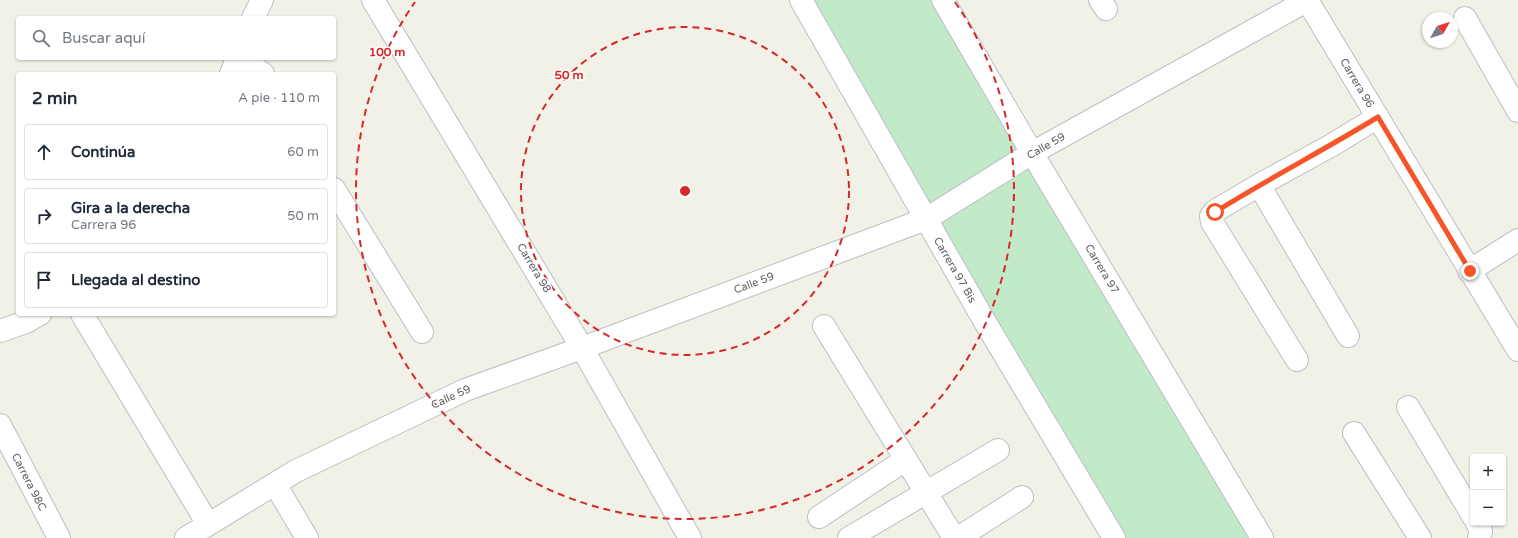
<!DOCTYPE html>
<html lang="es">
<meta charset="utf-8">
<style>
:root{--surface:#fff;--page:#f6f6f7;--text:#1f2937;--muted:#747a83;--line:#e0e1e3}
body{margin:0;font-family:"Varela Round",sans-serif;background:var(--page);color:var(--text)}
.controls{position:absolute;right:12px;bottom:12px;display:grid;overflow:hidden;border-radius:4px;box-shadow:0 1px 3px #0004}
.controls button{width:36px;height:36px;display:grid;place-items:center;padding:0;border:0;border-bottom:1px solid var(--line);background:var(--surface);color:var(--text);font:20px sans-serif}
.compass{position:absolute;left:1422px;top:12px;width:36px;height:36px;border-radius:50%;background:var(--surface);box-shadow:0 1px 3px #0004;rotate:51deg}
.stop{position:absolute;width:12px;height:12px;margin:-9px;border:3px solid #f75528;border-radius:50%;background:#fff}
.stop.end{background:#f75528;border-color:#fff;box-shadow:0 1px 4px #0008}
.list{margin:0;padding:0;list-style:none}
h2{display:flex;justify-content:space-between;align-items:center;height:52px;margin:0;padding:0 16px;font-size:17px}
h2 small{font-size:13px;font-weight:400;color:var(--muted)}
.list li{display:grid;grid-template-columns:26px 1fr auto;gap:12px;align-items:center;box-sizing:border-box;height:56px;margin:0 8px 8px;padding:0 8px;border:1px solid var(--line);border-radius:4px}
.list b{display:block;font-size:15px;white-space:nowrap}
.list p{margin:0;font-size:13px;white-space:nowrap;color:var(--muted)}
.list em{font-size:13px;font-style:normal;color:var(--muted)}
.icon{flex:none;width:22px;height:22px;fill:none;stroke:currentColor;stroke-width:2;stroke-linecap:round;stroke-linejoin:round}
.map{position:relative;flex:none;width:1518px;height:538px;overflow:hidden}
.search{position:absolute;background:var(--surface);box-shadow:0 1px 3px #0004;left:16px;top:16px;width:320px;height:44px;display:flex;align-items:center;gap:10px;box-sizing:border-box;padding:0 14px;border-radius:4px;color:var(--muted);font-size:15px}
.panel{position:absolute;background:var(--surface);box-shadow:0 1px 3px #0004;left:16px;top:72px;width:320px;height:244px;border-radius:4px}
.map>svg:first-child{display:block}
.green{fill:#c2eac8}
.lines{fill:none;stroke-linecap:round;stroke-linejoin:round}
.minor-casing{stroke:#bbbec3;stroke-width:24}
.minor{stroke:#fff;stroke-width:22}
.route{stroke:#f75528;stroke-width:5}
.ring{fill:none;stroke:#d62828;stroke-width:2;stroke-dasharray:7 5}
.labels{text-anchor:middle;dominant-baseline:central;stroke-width:3;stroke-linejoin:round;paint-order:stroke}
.street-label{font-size:11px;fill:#5e6168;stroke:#fff}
.centre{fill:#d62828;stroke:#fff;stroke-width:2}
.ring-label{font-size:12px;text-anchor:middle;font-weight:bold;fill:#d62828;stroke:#fff;stroke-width:3;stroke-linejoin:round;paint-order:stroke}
</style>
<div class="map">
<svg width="1518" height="538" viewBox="0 0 1518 538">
<rect width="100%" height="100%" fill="#f2f1e7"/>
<path class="green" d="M801,0H943L1262,538H1114Z"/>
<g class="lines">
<defs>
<path id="minor" d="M373,0L582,348L690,538
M801,0L985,322L1114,538
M943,0L1032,153L1262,538
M1100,0L1106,9
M1307,0L1518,350
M253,18L262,0
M1465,18L1518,111
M242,58L263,74
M231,74L237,58
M1259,185L1215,211L1211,216L1212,222L1297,360
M334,189L422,332
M1469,271L1518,240
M82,314L208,524
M824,326L954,538
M0,331L26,322L40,314
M1348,336L1259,185L1332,145L1378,117
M1408,407L1473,516
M0,425L59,538
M1354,433L1420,538
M275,484L307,538
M819,517L905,460
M1477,523L1481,531L1479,538
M186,538L296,471L465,390L582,348L926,219L1032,153L1308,0
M849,538L998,450
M958,538L1022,497"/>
</defs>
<use href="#minor" class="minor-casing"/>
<use href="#minor" class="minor"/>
</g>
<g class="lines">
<path class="route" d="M1215,212C1268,179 1324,150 1378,117L1470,271"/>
</g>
<g class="ring">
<circle cx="685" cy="191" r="164"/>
<path d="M955 2A329 329 0 1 1 415 2"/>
</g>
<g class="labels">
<g class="street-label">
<text transform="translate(1357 83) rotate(59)">Carrera 96</text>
<text transform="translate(1046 146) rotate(-30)">Calle 59</text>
<text transform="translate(534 268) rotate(59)">Carrera 98</text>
<text transform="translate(1102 269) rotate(59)">Carrera 97</text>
<text transform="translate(955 270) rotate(60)">Carrera 97 Bis</text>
<text transform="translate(754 283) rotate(-21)">Calle 59</text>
<text transform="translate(451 397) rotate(-25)">Calle 59</text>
<text transform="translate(29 482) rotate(63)">Carrera 98C</text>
</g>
</g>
<circle cx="685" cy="191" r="6" class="centre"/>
<g class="ring-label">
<text x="387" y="56">100 m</text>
<text x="569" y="79">50 m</text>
</g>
</svg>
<div class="controls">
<button>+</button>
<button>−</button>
</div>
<svg class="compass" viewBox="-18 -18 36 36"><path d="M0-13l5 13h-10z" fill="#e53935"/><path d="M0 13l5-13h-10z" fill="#747a83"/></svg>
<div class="stop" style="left:1215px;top:212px"></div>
<div class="stop end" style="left:1470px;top:271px"></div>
<div class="search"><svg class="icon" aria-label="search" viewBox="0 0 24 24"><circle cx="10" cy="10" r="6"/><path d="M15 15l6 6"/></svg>Buscar aquí</div>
<section class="panel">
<h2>2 min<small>A pie · 110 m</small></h2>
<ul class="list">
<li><svg class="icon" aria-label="ahead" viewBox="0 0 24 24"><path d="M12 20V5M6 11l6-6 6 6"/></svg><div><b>Continúa</b></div><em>60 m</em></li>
<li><svg class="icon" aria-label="right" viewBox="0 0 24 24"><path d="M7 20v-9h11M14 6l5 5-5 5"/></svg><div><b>Gira a la derecha</b><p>Carrera 96</p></div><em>50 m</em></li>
<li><svg class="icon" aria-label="arrive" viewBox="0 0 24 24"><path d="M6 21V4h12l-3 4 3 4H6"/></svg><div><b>Llegada al destino</b></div></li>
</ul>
</section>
</div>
